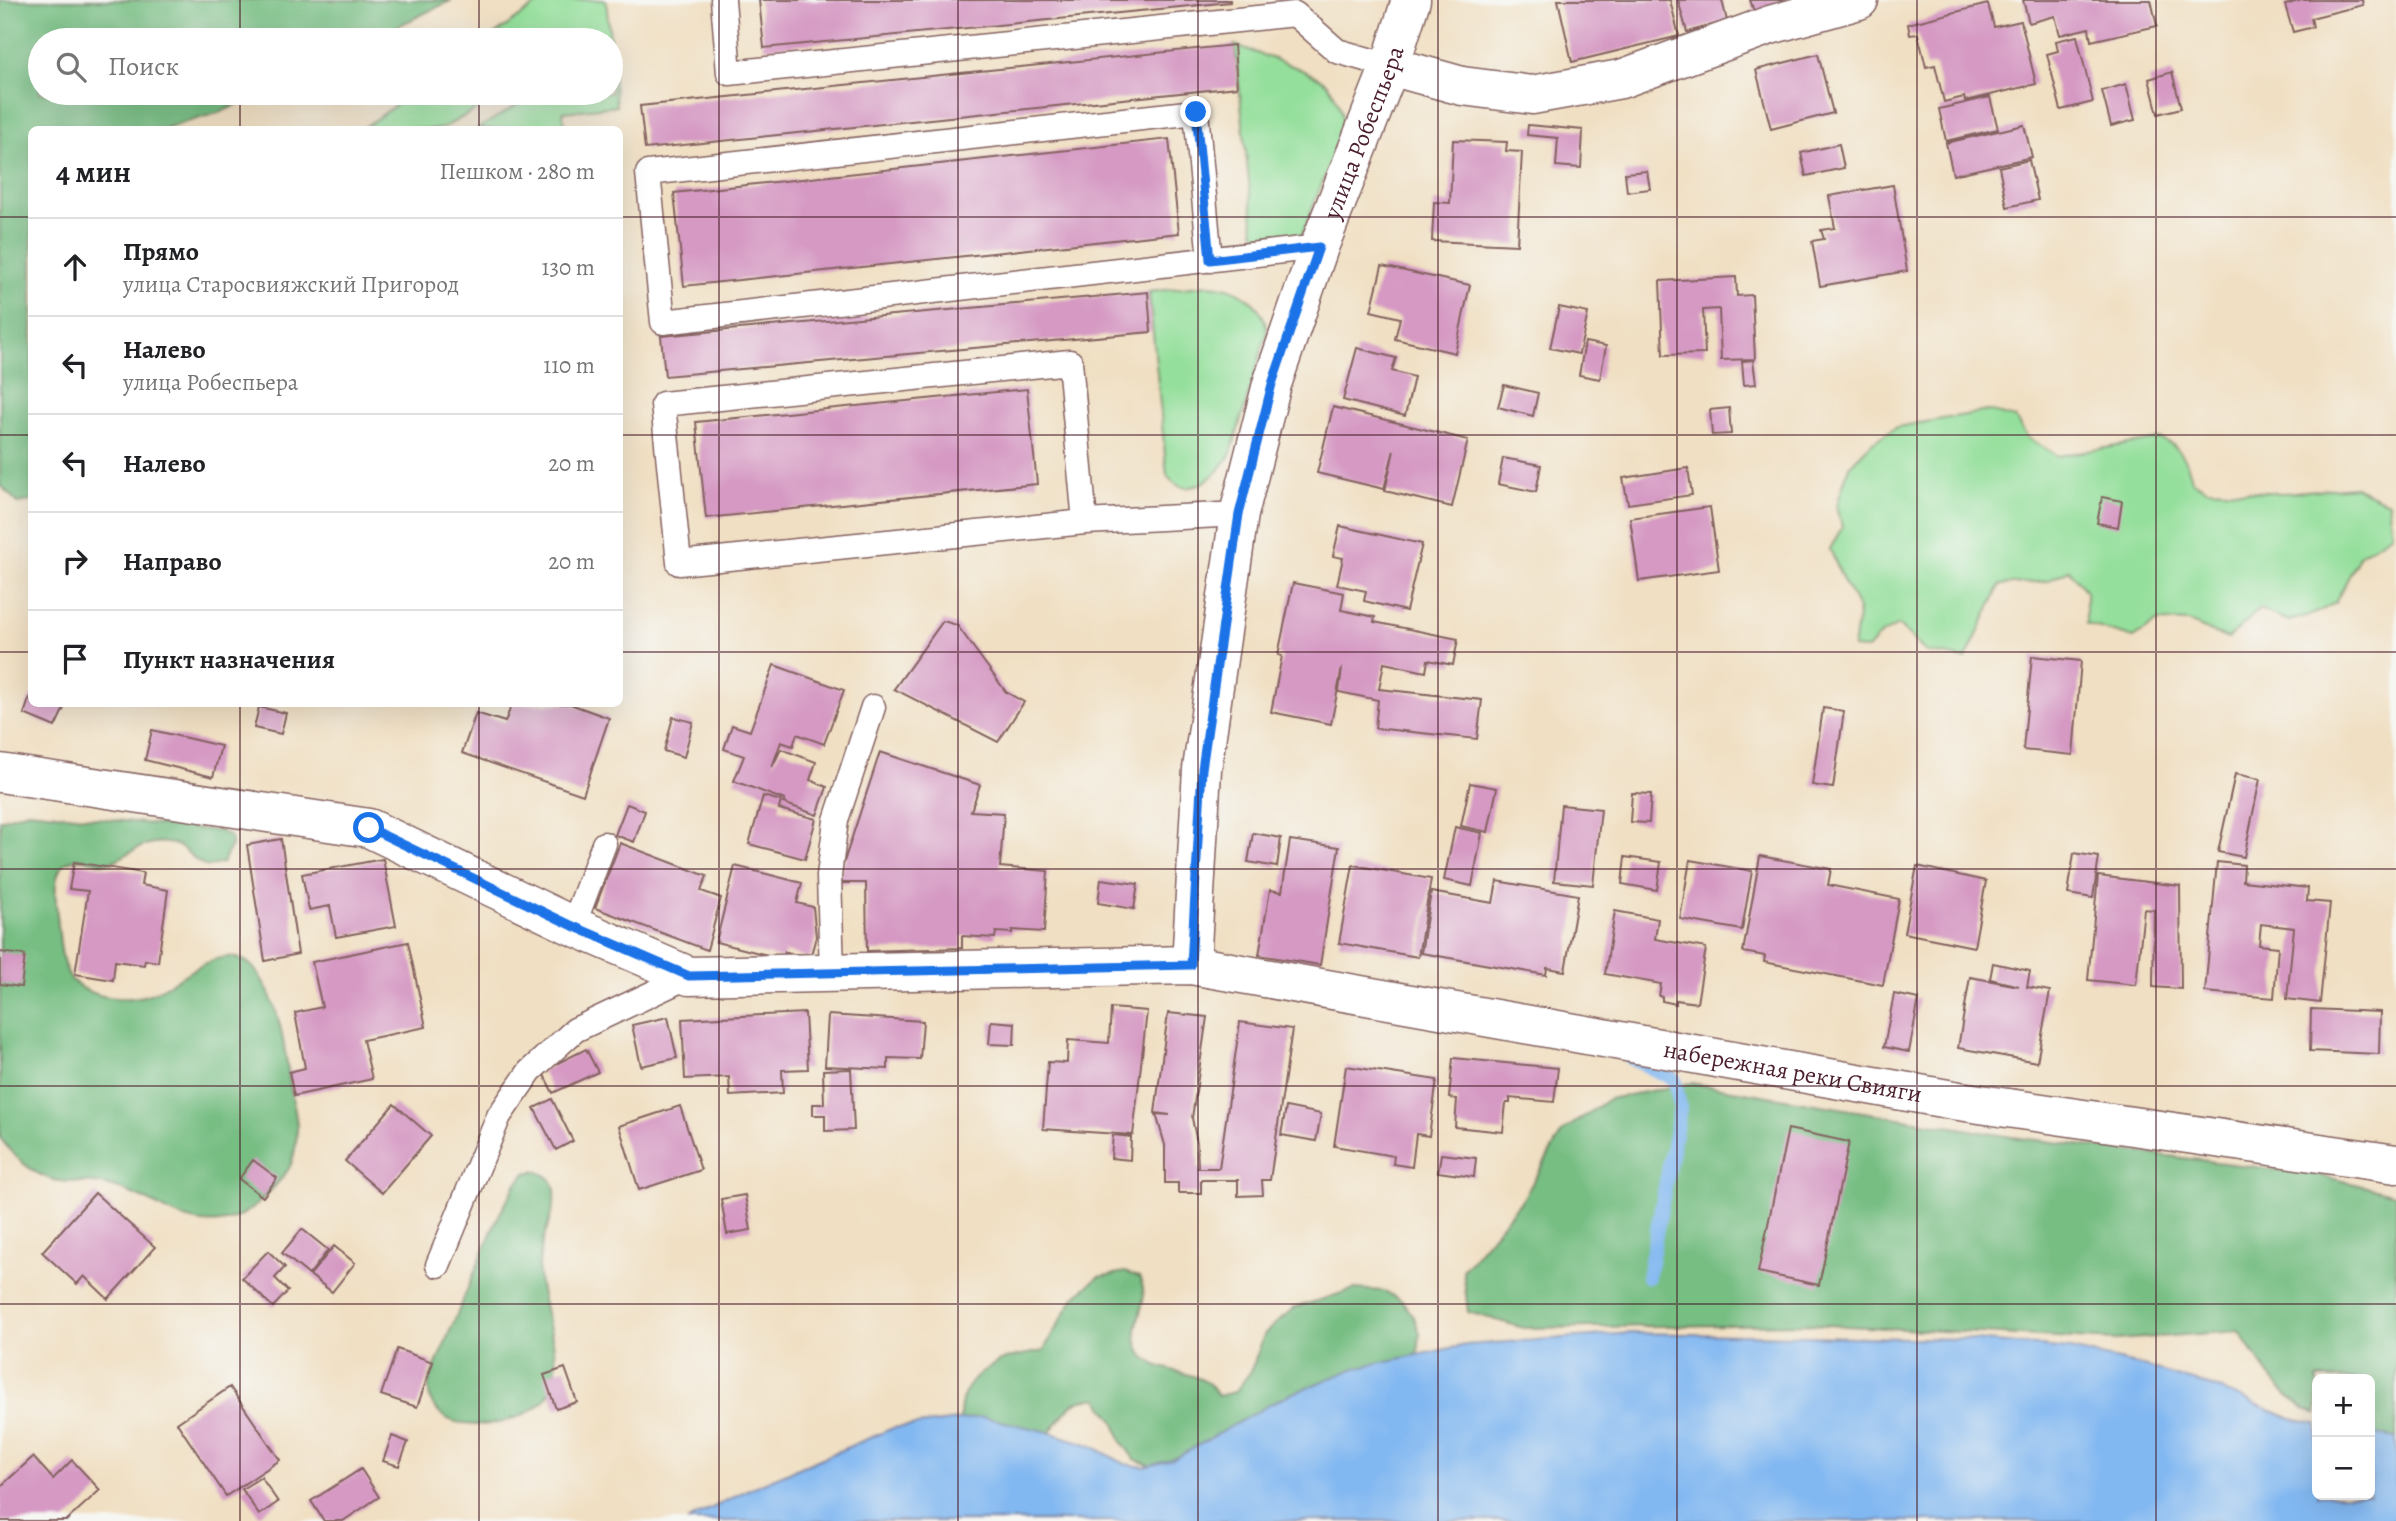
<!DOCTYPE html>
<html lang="ru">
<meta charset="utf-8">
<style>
:root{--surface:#fff;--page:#f2f2f2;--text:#202124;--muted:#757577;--line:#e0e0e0}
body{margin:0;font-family:Alegreya,serif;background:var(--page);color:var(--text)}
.controls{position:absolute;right:21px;bottom:21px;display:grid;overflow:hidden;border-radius:10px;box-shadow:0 7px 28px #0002}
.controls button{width:63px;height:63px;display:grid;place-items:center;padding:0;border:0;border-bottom:2px solid var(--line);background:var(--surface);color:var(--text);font:35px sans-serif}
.stop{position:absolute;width:21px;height:21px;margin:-16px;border:5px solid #1a73e8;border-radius:50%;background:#fff}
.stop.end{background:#1a73e8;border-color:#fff;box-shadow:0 2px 7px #0008}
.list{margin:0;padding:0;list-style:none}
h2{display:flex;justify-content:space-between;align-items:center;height:91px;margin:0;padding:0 28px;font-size:30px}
h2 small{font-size:23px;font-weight:400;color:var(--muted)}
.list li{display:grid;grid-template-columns:46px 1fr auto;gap:21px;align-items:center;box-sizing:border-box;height:98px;padding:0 28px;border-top:2px solid var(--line)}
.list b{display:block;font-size:26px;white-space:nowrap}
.list p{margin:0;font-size:23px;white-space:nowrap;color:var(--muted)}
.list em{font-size:23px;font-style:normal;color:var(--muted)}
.icon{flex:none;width:38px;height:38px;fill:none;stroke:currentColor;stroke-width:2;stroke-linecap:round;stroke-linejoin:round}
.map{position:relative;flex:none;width:2396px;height:1521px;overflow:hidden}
.search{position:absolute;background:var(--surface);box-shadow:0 7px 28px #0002;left:28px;top:28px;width:595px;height:77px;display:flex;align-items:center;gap:18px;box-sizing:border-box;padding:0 24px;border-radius:38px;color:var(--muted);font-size:26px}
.panel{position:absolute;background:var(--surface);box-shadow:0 7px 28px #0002;left:28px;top:126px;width:595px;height:581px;border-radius:10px}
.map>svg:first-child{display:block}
.green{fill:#94df9b;stroke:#6f7f63;stroke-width:2}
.forest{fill:#77be83;stroke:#606e57;stroke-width:2}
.water{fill:#82b8f1;stroke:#666c8e;stroke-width:2}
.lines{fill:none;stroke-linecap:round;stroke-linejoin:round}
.stream{stroke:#82b8f1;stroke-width:14}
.building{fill:#d599c3}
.lane-casing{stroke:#846260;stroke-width:27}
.street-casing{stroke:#846260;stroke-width:41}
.lane{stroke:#fff;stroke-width:24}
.street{stroke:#fff;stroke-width:38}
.route{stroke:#1a73e8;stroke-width:9}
.grid{fill:none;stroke:#4a1f2b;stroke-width:2;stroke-opacity:0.55}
.labels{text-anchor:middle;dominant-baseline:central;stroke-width:5;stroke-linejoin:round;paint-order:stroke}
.street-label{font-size:24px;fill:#4a1f2b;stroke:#f6f6f2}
</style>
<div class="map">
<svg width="2396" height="1521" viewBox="0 0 2396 1521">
<rect width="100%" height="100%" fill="#f6f6f2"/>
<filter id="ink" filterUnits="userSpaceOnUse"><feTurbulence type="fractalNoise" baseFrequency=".0143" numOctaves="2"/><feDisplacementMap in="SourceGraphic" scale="14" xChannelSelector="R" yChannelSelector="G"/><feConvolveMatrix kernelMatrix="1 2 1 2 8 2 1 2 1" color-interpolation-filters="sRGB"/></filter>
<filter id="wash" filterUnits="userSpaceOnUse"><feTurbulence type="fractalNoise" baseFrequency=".00686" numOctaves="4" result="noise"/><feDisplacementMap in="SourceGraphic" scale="28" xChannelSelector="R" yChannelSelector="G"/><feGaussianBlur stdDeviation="1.57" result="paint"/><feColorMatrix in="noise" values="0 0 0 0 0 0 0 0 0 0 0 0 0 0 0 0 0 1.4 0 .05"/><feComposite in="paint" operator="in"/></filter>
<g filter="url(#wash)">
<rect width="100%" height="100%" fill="#f0dfc2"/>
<path class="green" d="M543,0H606L610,40H487Z
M1235,45C1260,55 1300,66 1322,80C1335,88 1344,115 1343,129L1303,232L1297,241C1280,242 1263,246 1254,231Z
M611,74H613L616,106L563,112L565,129H477L538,93H611Z
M413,93H507L441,129H362Z
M1208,285C1236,286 1264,302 1267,332L1231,453C1221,473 1186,505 1167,475L1149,292Z
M1988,411L2015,418L2028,438L2058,456L2159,439C2180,444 2188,461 2192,481L2207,489L2283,493L2355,487L2388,502L2392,534L2360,555L2335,603L2314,614L2289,621L2259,609L2228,639L2189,622L2158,621L2134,638L2086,624V591L2069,570L2047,581L2000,585L1966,659L1926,652L1898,625L1880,635L1867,649L1853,648L1859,609L1843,580L1830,549L1842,527L1837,505L1849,466L1873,442L1897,427Z"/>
<path class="forest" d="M0,0H452L369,40H40V93H261L221,112L162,129L32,130V501L18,503L0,485Z
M28,811L220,831L231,837V845L223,863L208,867C194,863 187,847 173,844C147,838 135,851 114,861C106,865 97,862 88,860C46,853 56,898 58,925C60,941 61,970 73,981C91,998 124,1002 147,995C178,986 226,932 256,971C281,1003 285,1052 291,1091C293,1103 297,1116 297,1128C297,1139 295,1153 291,1164C288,1173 278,1182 272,1189C239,1229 203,1231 160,1207C141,1197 122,1188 101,1184C86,1181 69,1183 54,1180C31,1174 14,1156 0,1138V820Z
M1691,1083L2012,1137L2314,1174L2396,1194V1443L2370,1433V1379H2317V1414C2280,1400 2261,1363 2239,1331L2116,1340L1807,1324L1524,1328L1468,1312L1463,1270L1523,1199L1563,1131L1609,1099Z
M535,1171C566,1179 554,1205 547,1228C542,1241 538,1261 539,1275C540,1312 572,1368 545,1399C517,1431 422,1442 429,1381L497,1219L516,1184L526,1173Z
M1125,1272L1139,1277C1153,1303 1129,1321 1138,1346C1148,1374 1187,1368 1208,1383C1212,1386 1215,1392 1218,1396L1235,1392L1251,1371L1265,1333L1294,1308L1355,1289L1384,1291L1402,1301L1414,1317L1420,1334L1418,1354L1400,1375L1251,1436L1151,1466L1134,1459L1122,1442L1114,1421L1098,1399C1067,1396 1065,1417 1046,1436L961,1425C956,1396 971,1377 996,1363C1008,1356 1029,1354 1043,1351L1073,1299L1098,1277Z"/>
<path class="water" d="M1632,1333L1964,1339L2070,1349L2140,1365L2222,1390L2292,1419L2317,1424V1495H2370V1434L2396,1438V1521H687L749,1489L893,1428L983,1417L1045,1431L1090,1445L1125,1464L1145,1467L1174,1459L1281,1398L1358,1367L1466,1345Z"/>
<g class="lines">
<path class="stream" d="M1631,1058L1675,1080L1680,1108L1648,1277"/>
</g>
<g id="blocks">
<path class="building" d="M759,0H1230V2L764,48Z
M1558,0H1670L1679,36L1572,62Z
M1678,0H1722L1727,21L1687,32Z
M1750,0H1795L1755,14Z
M2023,0H2151L2157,26L2091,41L2089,28L2060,35L2055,16L2029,23Z
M2302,0H2362L2363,5L2311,18L2313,27L2293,32L2285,5Z
M1988,4L1994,27L2021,21L2036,84L1965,101L1964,97L1944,102L1935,65L1926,67L1918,34L1910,35L1908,24Z
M2077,36L2093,102L2061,110L2047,54L2058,51L2056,41Z
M1234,45L1237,87L645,149L640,106Z
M1818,54L1833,113L1771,129L1756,70Z
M2172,72L2181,108L2158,114L2149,79Z
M2126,84L2135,120L2111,126L2102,91Z
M1990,97L1998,129L1946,141L1939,109Z
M1528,125L1583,130L1581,168L1556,166L1558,138L1527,135Z
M2024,125L2032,157L1953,175L1946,143Z
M1169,139L1179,233L684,286L674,193Z
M1453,140L1507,142L1506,151L1522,152L1517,245L1432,241L1434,202L1450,203Z
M1839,144L1844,168L1806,176L1801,153Z
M2029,160L2038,200L2007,207L1999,167Z
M1647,171L1650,189L1627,192L1625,173Z
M1893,185L1907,271L1820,286L1812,241L1824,239L1821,230L1835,228L1829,196Z
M1382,266L1470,285L1455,353L1395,339L1400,318L1371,311Z
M1736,277L1737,296L1752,295L1755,359L1721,360L1719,309L1703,310L1705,354L1663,355L1660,281Z
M1148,292L1151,332L665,376L661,336Z
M1559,307L1588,313L1579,354L1550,348Z
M1585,342L1606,346L1600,379L1579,375Z
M1357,348L1396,358L1392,371L1414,377L1405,416L1343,400Z
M1753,360L1756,384L1744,385L1742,361Z
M1504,385L1538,393L1533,416L1498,407Z
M1027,389L1037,484L706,518L696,422Z
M1333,407L1468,440L1452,507L1385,491L1394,450L1384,489L1317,473Z
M1729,408L1731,434L1712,435L1710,410Z
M1503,458L1541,465L1536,492L1498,484Z
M1688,468L1692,495L1628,504L1623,478Z
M2102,497L2122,501L2118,527L2097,523Z
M1710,507L1719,570L1639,581L1630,518Z
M1340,526L1422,544L1406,611L1364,601L1366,591L1337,585L1343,558L1333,556Z
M1293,583L1344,593L1341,610L1375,617L1374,622L1458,639L1453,665L1428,660L1426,672L1384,663L1379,689L1482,700L1477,739L1375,728L1378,700L1339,692L1342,668L1331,724L1271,712L1282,656L1278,655Z
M943,621L957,625L1006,692L1024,702L998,742L894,689Z
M2032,656L2081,661L2073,755L2023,750Z
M774,665L844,690L824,744L797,734L793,746L781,742L772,767L781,749L816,762L810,780L827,787L817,815L783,803L785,800L734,781L744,756L724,749L732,725L750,731Z
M31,694L32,704H66L55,727L24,714Z
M512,704H574L573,705L609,718L583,795L462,753L476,713L505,722Z
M259,707L286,713L281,734L254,728Z
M1823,708L1844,711L1833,788L1812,785Z
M673,717L693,722L684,757L664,751Z
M152,730L221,746L213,777L145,760Z
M880,752L980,785L971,811L1004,813L1000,867L1048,871L1044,932L1012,930V933L996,932L995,938L962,936V948L867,951L866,883H837Z
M2235,774L2260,779L2244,857L2218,852Z
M1470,783L1497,788L1488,832L1461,826Z
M1632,793L1651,794L1649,823L1630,822Z
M763,796L781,801L779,809L816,819L805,859L749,844Z
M627,804L645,811L634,842L615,835Z
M1561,805L1601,809L1593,885L1554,881Z
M1455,827L1482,833L1472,886L1444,880Z
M1253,833L1281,838L1277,867L1248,862Z
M281,839L298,954L265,961L247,845Z
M1290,840L1339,847L1320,965L1259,955L1270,890L1282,892Z
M620,843L707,876L701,891L721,898L707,950L595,908Z
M2074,853L2099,857L2093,898L2068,894Z
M1760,856L1831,869L1828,885L1899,899L1883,985L1764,962L1765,956L1743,952Z
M1625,857L1661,862L1657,890L1622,884Z
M383,859L396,926L336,937L330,906L309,910L302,874Z
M1690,860L1752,871L1742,930L1680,919Z
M74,862L143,873L141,885L168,890L158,962L145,960L144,965L115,961L113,980L75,974L88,891L69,889Z
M2217,862L2244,865L2243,881L2308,888L2307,901L2330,903L2320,1003L2287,999L2294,928L2261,924L2259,945L2278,947L2274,998L2205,992Z
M1353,865L1431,879L1418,957L1339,943Z
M735,866L802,883L797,903L813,907L816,937L810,958L785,952L783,959L716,942Z
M1917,866L1986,881L1974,947L1904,933Z
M2098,876L2180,886L2181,989L2153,987L2154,910L2144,909L2136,985L2088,980Z
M1101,879L1138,884L1134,909L1098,903Z
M1497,881L1578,895L1565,971L1547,968L1546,975L1421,953L1431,892L1493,903Z
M1615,911L1658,919L1655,939L1706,948L1697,1003L1676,1000V1004L1662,1001V997L1659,996L1661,984L1605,974Z
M408,942L426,1027L363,1040L372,1079L294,1096L289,1072L305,1068L295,1013L322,1007L312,962Z
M0,952L25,955L21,987L0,984Z
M1993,963L2030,971L2027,987L2050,991L2037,1062L1958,1048L1970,977L2019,986L1990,979Z
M1894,994L1919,999L1909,1052L1884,1047Z
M1111,1008L1147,1011L1133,1135L1043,1129L1048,1062L1067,1063L1068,1040L1109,1043Z
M2311,1009L2380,1012L2379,1054L2310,1051Z
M805,1013L808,1069L782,1070L783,1093L730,1096L729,1077L685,1079L682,1019Z
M1168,1013L1207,1017L1192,1118L1197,1143L1198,1168H1219L1240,1022L1292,1029L1270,1180H1262L1263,1195L1238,1196V1180H1201V1193H1178V1183H1165V1145L1156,1114L1170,1115L1155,1113Z
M828,1015L923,1021L920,1059L888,1058V1069L825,1066Z
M668,1017L677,1058L641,1066L632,1025Z
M991,1021L1015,1023L1014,1045L989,1044Z
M586,1049L598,1072L553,1093L542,1071Z
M1453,1058L1558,1068L1554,1102L1510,1098V1103H1506L1503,1132L1455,1127L1457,1099L1449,1098Z
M1346,1066L1437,1080L1429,1136L1416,1134L1412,1167L1393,1164L1394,1156L1334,1146Z
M851,1069L854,1130L825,1131V1115H813V1104H824L823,1070Z
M552,1099L573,1141L556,1150L534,1108Z
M394,1104L431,1136L382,1193L345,1161Z
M680,1106L701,1170L639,1190L619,1126Z
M1286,1107L1321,1114L1316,1141L1281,1135Z
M1788,1129L1849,1142L1819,1285L1758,1272Z
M1113,1135L1131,1137L1130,1160L1111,1158Z
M1441,1154L1476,1158L1474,1177L1438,1172Z
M253,1160L277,1178L263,1197L239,1179Z
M95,1193L155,1247L108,1299L84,1276L77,1284L42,1252Z
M745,1195L751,1230L727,1234L721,1199Z
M302,1229L328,1250L309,1275L282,1253Z
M334,1246L355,1263L332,1292L310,1275Z
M268,1251L285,1267L275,1278L288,1291L273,1307L242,1278Z
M397,1349L433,1362L417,1407L381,1395Z
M565,1368L577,1402L556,1409L544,1375Z
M230,1387L280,1460L226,1496L177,1423Z
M392,1436L408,1442L399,1466L383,1461Z
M33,1457L53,1479L72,1460L100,1490L66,1521H0V1487Z
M361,1469L379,1497L343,1521H324L311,1501Z
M261,1477L278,1502L259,1515L242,1489Z"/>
</g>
</g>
<g filter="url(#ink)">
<use href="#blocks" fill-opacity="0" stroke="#846260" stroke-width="2"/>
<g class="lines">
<defs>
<path id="lane" d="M723,0L729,73L1295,14L1337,51L1390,66
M1210,260L1196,112L648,173L663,322L1319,247
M1085,522L1070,362L663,404L679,563L1085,522L1239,514
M573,926L604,844
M832,972L829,876L836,820L873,707
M438,1265L499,1116L530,1071L575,1030L689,976"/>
<g id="street">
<path d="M1390,66L1462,86L1532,95L1621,79L1770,25L1859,0"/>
<path id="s1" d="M0,773L369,828L573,926L689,976L1191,965L1959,1101L2396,1164"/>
<path id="s2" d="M1191,965L1202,769L1239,514L1272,384L1319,247L1390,66L1411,0"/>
</g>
</defs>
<use href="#lane" class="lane-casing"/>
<use href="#street" class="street-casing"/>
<use href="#lane" class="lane"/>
<use href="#street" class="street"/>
</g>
</g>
<g class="lines" filter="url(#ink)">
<path class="route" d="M369,828L573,926L689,976L1191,965L1202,769L1239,514L1272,384L1319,247L1210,260L1196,112"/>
</g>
<path class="grid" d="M240,0V40M479,0V40M719,0V1521M958,0V1521M1198,0V1521M1438,0V1521M1677,0V1521M1917,0V1521M2156,0V1521M240,93V130M479,93V130M0,217H32M620,217H2396M0,435H32M620,435H2396M0,652H32M620,652H2396M240,704V1521M479,704V1521M0,869H2396M0,1086H2396M0,1304H2396"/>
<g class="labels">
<g class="street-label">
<text stroke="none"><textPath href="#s2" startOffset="856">улица Робеспьера</textPath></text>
<text stroke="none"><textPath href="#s1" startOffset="1839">набережная реки Свияги</textPath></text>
</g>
</g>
</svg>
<div class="controls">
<button>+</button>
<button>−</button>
</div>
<div class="stop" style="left:369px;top:828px"></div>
<div class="stop end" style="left:1196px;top:112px"></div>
<div class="search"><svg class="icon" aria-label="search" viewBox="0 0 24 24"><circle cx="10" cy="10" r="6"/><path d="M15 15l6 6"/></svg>Поиск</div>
<section class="panel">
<h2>4 мин<small>Пешком · 280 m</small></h2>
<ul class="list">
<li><svg class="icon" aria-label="ahead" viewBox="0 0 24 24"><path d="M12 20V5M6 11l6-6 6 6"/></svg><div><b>Прямо</b><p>улица Старосвияжский Пригород</p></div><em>130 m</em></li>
<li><svg class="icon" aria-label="left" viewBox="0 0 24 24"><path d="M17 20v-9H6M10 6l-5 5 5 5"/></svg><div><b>Налево</b><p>улица Робеспьера</p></div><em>110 m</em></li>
<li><svg class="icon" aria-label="left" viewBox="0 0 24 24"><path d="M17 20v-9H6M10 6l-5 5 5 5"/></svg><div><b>Налево</b></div><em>20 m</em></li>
<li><svg class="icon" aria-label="right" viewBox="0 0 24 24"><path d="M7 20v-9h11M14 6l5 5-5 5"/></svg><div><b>Направо</b></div><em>20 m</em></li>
<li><svg class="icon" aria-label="arrive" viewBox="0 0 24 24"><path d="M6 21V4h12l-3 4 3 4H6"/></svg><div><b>Пункт назначения</b></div></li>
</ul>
</section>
</div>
